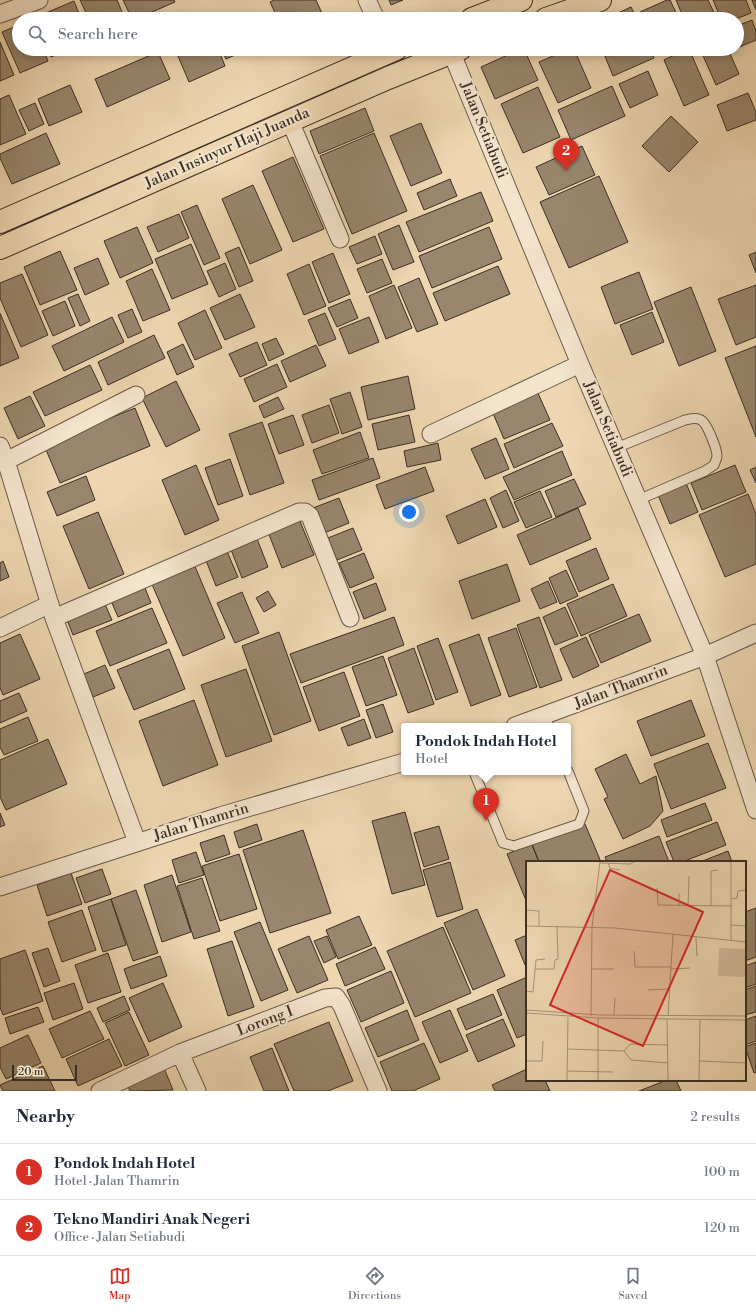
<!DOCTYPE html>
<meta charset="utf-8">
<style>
:root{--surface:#fff;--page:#f2f2f3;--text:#1f2937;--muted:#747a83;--line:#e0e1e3;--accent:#d93025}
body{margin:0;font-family:"Libre Bodoni",serif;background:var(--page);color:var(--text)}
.scale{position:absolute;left:12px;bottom:10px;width:65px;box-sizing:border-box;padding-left:4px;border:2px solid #3c3024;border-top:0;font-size:11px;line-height:14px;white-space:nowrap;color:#3c3024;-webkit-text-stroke:3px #f3e4cc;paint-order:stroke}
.you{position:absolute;left:409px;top:512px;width:14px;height:14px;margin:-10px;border:3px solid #fff;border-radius:50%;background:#1a73e8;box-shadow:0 0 0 6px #1a73e833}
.badge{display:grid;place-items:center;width:26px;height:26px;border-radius:50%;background:var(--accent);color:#fff;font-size:13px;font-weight:700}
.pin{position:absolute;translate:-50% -33px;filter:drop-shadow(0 1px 2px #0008)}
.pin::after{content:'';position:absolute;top:21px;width:14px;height:12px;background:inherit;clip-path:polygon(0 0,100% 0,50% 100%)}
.popup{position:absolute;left:401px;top:723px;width:170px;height:52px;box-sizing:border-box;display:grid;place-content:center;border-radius:4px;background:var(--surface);filter:drop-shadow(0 1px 3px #0005);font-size:13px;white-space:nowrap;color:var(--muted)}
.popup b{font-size:15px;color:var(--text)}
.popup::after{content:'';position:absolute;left:50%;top:100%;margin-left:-8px;border:8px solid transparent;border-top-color:var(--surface)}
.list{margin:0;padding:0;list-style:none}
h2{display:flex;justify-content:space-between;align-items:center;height:52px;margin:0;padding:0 16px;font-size:17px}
h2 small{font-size:13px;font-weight:400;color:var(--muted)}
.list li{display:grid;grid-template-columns:26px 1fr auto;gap:12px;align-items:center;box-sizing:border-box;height:56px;padding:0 16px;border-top:1px solid var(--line)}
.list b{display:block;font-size:15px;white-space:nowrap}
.list p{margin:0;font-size:13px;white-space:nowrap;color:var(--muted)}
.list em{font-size:13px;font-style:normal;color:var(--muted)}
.icon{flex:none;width:22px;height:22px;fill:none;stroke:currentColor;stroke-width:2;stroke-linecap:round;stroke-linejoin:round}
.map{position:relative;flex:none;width:756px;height:1091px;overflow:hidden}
.search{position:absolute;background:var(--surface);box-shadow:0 2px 10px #0003;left:12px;right:12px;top:12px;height:44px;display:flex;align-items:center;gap:10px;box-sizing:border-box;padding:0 14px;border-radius:22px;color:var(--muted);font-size:15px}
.sheet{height:164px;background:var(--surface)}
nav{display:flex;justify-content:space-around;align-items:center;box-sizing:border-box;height:56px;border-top:1px solid var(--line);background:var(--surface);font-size:11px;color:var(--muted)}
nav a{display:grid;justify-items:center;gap:2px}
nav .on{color:var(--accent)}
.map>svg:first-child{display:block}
.building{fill:#98866d;stroke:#3c3024}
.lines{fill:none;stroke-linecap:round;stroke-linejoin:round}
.lane-casing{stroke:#685a47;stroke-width:11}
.street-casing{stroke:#685a47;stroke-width:19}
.primary-casing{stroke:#3c3024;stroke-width:24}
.lane{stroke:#f3e4cc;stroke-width:9}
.street{stroke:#f3e4cc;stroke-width:17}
.primary{stroke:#edd6b0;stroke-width:22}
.labels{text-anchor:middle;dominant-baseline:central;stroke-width:4;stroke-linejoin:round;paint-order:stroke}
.street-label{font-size:15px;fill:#3c3024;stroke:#f3e4cc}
.inset-road{fill:none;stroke:#a69478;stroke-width:1}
.view{fill:#d62828;fill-opacity:0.15;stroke:#d62828;stroke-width:2}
.inset-edge{fill:none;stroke:#3c3024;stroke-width:2}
</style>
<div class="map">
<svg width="756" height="1091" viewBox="0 0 756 1091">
<rect width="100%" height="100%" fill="#edd6b0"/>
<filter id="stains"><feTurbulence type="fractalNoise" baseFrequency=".005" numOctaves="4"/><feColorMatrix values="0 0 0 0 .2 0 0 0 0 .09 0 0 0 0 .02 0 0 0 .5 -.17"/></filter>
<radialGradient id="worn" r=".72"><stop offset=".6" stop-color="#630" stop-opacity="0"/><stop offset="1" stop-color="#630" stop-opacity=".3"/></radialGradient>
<path class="building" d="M80,0H117L125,19H89Z
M123,0H174L175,2L136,19H132Z
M274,0H316L324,18L278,19L270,2Z
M389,0H403L391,5Z
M667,0H670L679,19H643L640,12Z
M676,0H708L717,19H684Z
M713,0H746L751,13L736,19H721Z
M752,0H756V10Z
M74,1L81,19H35L34,18Z
M631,7L637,19H605Z
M254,12L257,19H239Z
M752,20L756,31V40L737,48V26Z
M19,25V49H43L48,61L20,73L2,32Z
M0,42L14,75L0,81Z
M48,49H70L51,57Z
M175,49H218L225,66L189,82Z
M221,49H249L226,59Z
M521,49H524L538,80L495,99L481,67Z
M569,49H574L591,88L558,103L539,62Z
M602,49H650L654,58L613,76Z
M656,49H672L659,55Z
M687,49H689L709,95L684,106L664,60Z
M700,49H728L739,74L716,85Z
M158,52L170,79L107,107L95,79Z
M648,71L658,95L630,108L619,84Z
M70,85L82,112L49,126L38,99Z
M612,86L625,116L571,140L558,110Z
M538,87L560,137L523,153L501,104Z
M748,93L756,112V120L727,131L717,105Z
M9,95L26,134L0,145V99Z
M35,103L44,124L29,131L19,110Z
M365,108L374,131L319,154L310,131Z
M671,116L698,142L669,172L642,146Z
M421,123L442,173L411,186L390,136Z
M46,133L60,164L12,184L0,158V154Z
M374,133L407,211L352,234L320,156Z
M582,146L595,175L549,195L536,167Z
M293,157L324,229L293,242L262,171Z
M599,176L628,242L569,268L540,202Z
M450,179L457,196L424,210L417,193Z
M253,185L282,250L250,264L222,199Z
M481,192L493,221L419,252L406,222Z
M197,205L220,258L204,265L181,212Z
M179,214L189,238L158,252L147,227Z
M399,225L414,262L393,270L378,234Z
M137,227L153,263L120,278L104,241Z
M489,227L502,259L432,288L419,256Z
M375,236L382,254L357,264L349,247Z
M191,244L208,284L172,299L155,259Z
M239,247L253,281L239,287L225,253Z
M60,251L77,290L40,305L24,267Z
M756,252V273L749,255Z
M333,253L350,294L329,303L312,262Z
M98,258L109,284L85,295L74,268Z
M382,259L392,283L367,293L357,269Z
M225,263L236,289L219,297L207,271Z
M309,264L326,306L304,315L287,274Z
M498,266L510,294L445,321L433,293Z
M152,269L170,310L143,321L126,281Z
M639,272L653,309L615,324L601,287Z
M22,274L48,335L21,347L0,298V283Z
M419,278L438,324L417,332L398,287Z
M394,285L412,328L386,339L369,296Z
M756,285V337L736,345L718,299Z
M691,287L716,351L679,366L654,302Z
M78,294L90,321L80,326L68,298Z
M240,294L255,327L225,340L210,308Z
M350,299L358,318L337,327L328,308Z
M65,301L75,326L53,336L42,311Z
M132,309L142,332L128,338L118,315Z
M205,310L222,348L195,360L178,323Z
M652,312L664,342L632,355L620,325Z
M0,313L19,358L0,366Z
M325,313L336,339L319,346L308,320Z
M112,317L124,342L64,371L52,346Z
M369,317L379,342L349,354L339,329Z
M154,335L165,358L108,385L98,362Z
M276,338L284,354L269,361L262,344Z
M257,342L267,365L240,377L229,354Z
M183,344L194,367L177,375L167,352Z
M316,345L326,366L290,382L281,361Z
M756,346V437L725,358Z
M277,364L287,387L254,402L244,379Z
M90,365L102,390L45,416L33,392Z
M408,376L415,409L368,420L361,387Z
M176,381L200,430L166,447L142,398Z
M537,391L550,420L504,439L492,411Z
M350,392L362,427L342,434L330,399Z
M30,396L45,426L18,439L4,408Z
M278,397L284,409L264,418L259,406Z
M329,405L339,433L312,443L302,415Z
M135,408L150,446L60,483L44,445Z
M293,415L304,445L279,454L268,424Z
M409,415L415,442L378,450L372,424Z
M262,422L284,483L250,495L229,434Z
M552,423L563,446L514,468L504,444Z
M360,432L369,458L322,474L313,450Z
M496,438L509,469L485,479L471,449Z
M438,443L441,460L407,467L404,451Z
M562,451L572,475L514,500L503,477Z
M373,458L380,478L319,500L312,480Z
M230,459L243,496L218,505L205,468Z
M196,465L219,520L185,535L162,480Z
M735,465L746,492L702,510L691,483Z
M425,467L434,491L385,509L376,485Z
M756,467V483L750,470Z
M86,476L95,500L57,516L47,492Z
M574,479L586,504L556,517L545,491Z
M686,483L698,512L670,524L658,495Z
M506,490L519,521L503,528L490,498Z
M540,491L552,517L526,528L514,502Z
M748,494L756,514V564L725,577L699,515Z
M339,498L349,523L324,533L313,508Z
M485,499L497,527L458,544L446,516Z
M578,508L591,539L530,565L517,535Z
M98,512L124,574L89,589L63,526Z
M299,519L314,555L282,568L268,532Z
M353,528L362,550L337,560L328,538Z
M256,536L268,567L242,578L230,547Z
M596,548L609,579L579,592L566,561Z
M226,549L238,577L216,586L205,558Z
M364,553L374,578L350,588L339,563Z
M3,561L9,577L0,581V563Z
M194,564L225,638L183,656L151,582Z
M507,564L520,601L472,619L459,581Z
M566,570L578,596L560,604L549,578Z
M548,581L557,602L540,609L531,589Z
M143,583L151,603L118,617L109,596Z
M376,583L386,610L364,619L353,592Z
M613,584L627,616L581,636L567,604Z
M268,591L276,605L264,612L256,598Z
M242,592L259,633L235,643L217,603Z
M104,602L112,620L73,635L66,617Z
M565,607L578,636L555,645L543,617Z
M152,608L167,643L110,666L96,631Z
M639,614L651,641L601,663L589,635Z
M394,617L404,645L301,683L290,654Z
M539,617L562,680L540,688L517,625Z
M516,628L537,687L509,697L488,638Z
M279,632L311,721L274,735L242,646Z
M20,634L40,679L3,695L0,688V643Z
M479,634L501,695L471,706L449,645Z
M586,637L599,666L573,678L560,649Z
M438,638L458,692L436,700L417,646Z
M414,648L434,704L408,713L388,658Z
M169,649L185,689L134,710L117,670Z
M383,656L397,695L366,706L352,667Z
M105,665L115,688L93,697L84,674Z
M246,669L272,741L226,757L201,685Z
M344,672L360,716L319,731L303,687Z
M19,693L27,711L0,723V701Z
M194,700L218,765L163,786L139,721Z
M691,700L705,736L651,756L637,721Z
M383,704L393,732L376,738L366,710Z
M28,717L38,741L4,755L0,747V729Z
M364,719L371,738L348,746L341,728Z
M48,739L67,784L6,810L0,797V760Z
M708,743L726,788L671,809L654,764Z
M626,754L640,784L656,776L663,811L650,826L623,839L604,799L608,797L595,769Z
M705,803L712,820L667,837L661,820Z
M405,812L425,885L392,894L372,821Z
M0,813L5,825L0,827Z
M717,822L726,845L682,862H674L666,842Z
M257,824L262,840L239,848L234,832Z
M585,824L601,862H539L532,845Z
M439,826L449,859L424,867L414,833Z
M303,830L331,913L270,933L243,850Z
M224,835L230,854L206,862L200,843Z
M659,836L669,862H607L605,857Z
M532,844L539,862H527V903L507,854Z
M728,851L732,862H700Z
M196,852L204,875L179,883L172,860Z
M239,854L257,909L220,921L202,866Z
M450,862L463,909L437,917L423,870Z
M102,869L111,894L85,903L76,878Z
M71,873L82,904L47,916L37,885Z
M172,875L191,932L162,942L144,885Z
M202,878L220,931L194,939L177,886Z
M136,890L158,953L133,961L111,899Z
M111,899L126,945L103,952L88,907Z
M756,908V957L745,961V912Z
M477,909L505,976L473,990L444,923Z
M82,910L96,950L62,962L48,922Z
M359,916L372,945L338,959L326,930Z
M260,922L288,990L261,1001L234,932Z
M443,927L471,993L415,1017L387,951Z
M527,935V964L525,965L515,940Z
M309,936L328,980L297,993L278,949Z
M327,936L336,957L324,963L314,941Z
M232,941L254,1007L228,1016L207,949Z
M375,947L385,969L345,986L336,964Z
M48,948L60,981L44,987L32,953Z
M25,950L43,1001L3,1015L0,1007V959Z
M108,953L121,992L88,1003L75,965Z
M160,956L167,976L131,989L124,969Z
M756,962V984L745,988V966Z
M391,971L404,1003L361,1022L347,990Z
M525,978L527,982V1034L517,1038L497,990Z
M74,983L83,1009L53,1020L44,993Z
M163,983L182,1027L149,1042L129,998Z
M756,986V1012L745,1015V990Z
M493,994L502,1015L466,1030L457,1009Z
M124,996L130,1010L103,1022L97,1008Z
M38,1007L44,1022L10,1034L5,1018Z
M407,1010L419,1040L378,1057L365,1028Z
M450,1010L468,1051L440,1063L422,1022Z
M90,1011L104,1039L62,1058L49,1029Z
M129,1012L149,1055L125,1066L105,1023Z
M756,1016V1041L745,1045V1020Z
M503,1019L515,1046L478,1062L466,1035Z
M329,1022L353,1081L328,1091H294L274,1044Z
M28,1035L41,1063L6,1079L0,1067V1048Z
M109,1039L122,1066L78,1086L66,1059Z
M424,1043L440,1079L413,1091H392L380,1062Z
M756,1043V1072L754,1073L745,1047Z
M272,1048L289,1091H264L250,1057Z
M43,1066L55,1091H3L0,1085Z
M164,1068L173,1090L130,1091L127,1084Z
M527,1069V1080H545L550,1091H495L492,1085Z
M667,1080H676L681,1091H639Z"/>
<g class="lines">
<defs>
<path id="lane" d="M616,448L685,420C690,419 696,417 701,420C707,423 717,449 717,456C717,459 715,462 714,465L705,471L638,500
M545,716L549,726
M474,772L503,843L514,846L579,824L584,811L568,771"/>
<path id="street" d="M367,0L376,19
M0,14L39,0
M450,49L580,364L705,656L756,810
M290,121L340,239
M431,434L580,364
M0,446L6,461L54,618L137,842
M6,461L136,395
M54,618C136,583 217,547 299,512H305L310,516L350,618
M0,628L50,604
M515,726L705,656L756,633
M0,887L220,816L404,762
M180,1053L197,1091
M100,1091L180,1053L325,998L336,997L342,1006L378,1091"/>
<path id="primary" d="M472,19L521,0
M546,19L600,0
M0,222L396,49
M0,248L388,78L460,49"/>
</defs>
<use href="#lane" class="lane-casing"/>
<use href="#street" class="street-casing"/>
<use href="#primary" class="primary-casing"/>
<use href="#lane" class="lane"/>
<use href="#street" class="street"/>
<use href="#primary" class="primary"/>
</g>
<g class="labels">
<g class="street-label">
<text transform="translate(484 130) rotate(68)">Jalan Setiabudi</text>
<text transform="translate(227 148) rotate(-24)">Jalan Insinyur Haji Juanda</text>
<text transform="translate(608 429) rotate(67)">Jalan Setiabudi</text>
<text transform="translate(621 687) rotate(-21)">Jalan Thamrin</text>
<text transform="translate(201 822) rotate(-17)">Jalan Thamrin</text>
<text transform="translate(265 1021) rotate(-21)">Lorong I</text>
</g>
</g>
<g transform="translate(526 861)">
<rect width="220" height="220" fill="#edd6b0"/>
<path d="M193,87L220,88V116L192,115Z" fill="#cfba98"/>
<path class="inset-road" d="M74,2L104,3L108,1M82,2L84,7L94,9M131,27L132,44L206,45M153,32V45M206,38L211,37L212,30L219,29M162,45L163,15M185,45V10L192,9M0,49L13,50V65M205,64L220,65M0,65L89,67L220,81M170,76L171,95M205,80V1M108,90L109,106H145M9,108H28L29,99L32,98L31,65M66,108H88M144,108L164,107M122,129L142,128M0,130L7,131L10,99L19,98M0,149L74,154L220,155M0,152L72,157L220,159M88,154L89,137M65,155L66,66L74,1M142,155L147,74M141,158L142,219M42,188L98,190L104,183L142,184M98,190L105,199L142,202M0,200H16L17,180M173,200L220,202M41,210L87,211M41,219L42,156M72,219V157M173,219L174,158"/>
<path class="view" d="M84,9L177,51L117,185L24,144Z"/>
<rect width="220" height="220" class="inset-edge"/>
</g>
<rect width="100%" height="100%" filter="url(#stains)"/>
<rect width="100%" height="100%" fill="url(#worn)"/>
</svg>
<div class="scale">20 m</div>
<div class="you"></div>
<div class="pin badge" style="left:486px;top:821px">1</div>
<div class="popup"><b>Pondok Indah Hotel</b>Hotel</div>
<div class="pin badge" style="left:566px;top:171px">2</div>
<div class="search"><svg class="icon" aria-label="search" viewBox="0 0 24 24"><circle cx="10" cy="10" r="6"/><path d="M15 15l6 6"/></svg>Search here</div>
</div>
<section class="sheet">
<h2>Nearby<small>2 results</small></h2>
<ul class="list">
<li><span class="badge">1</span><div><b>Pondok Indah Hotel</b><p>Hotel · Jalan Thamrin</p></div><em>100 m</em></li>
<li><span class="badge">2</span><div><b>Tekno Mandiri Anak Negeri</b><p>Office · Jalan Setiabudi</p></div><em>120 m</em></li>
</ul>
</section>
<nav>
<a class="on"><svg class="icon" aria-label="map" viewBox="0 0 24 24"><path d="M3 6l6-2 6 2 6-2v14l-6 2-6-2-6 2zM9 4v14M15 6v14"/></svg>Map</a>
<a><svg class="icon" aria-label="directions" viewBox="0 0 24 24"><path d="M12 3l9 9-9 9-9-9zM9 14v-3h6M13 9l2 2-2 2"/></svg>Directions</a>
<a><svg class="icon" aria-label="saved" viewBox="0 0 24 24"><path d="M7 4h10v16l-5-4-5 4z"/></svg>Saved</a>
</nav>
